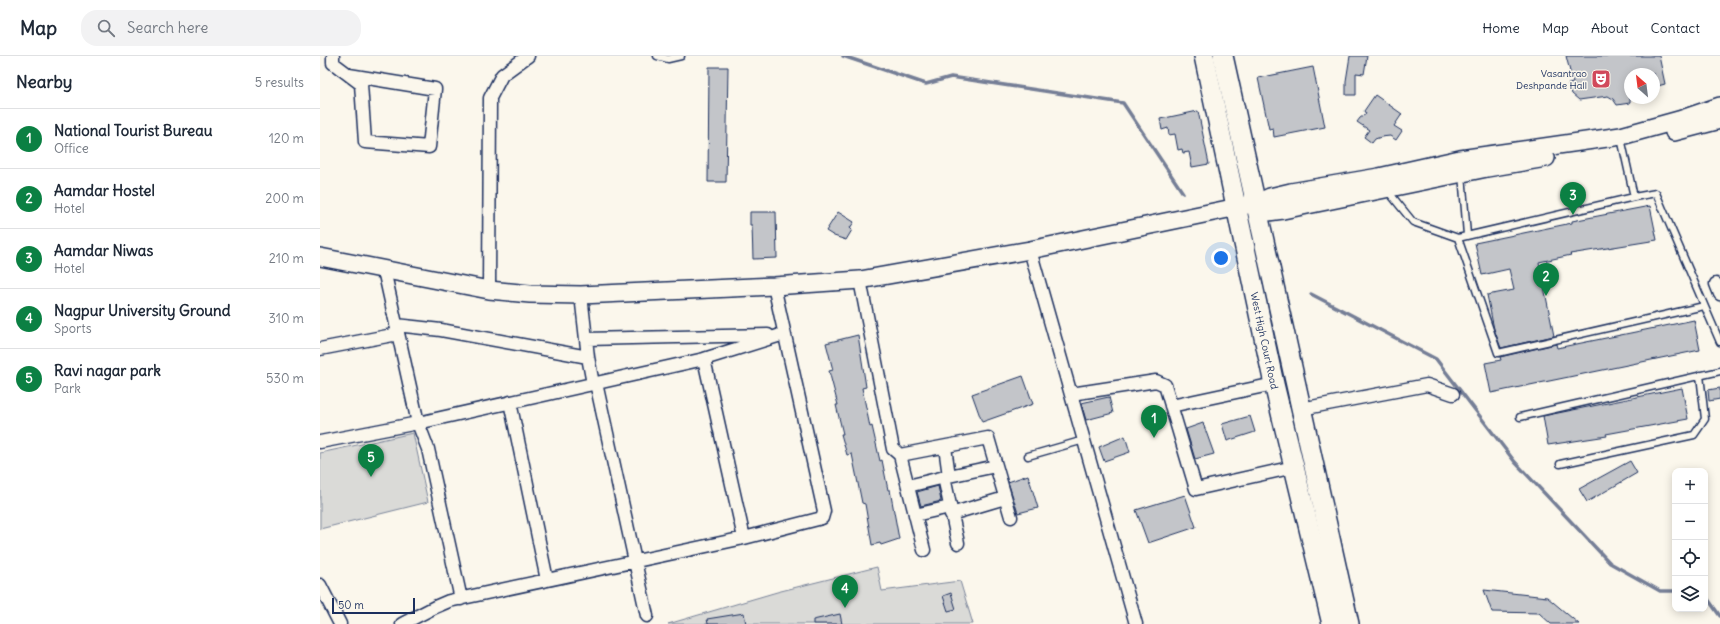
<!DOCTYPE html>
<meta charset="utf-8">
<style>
:root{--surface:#fff;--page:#f2f2f3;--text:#1f2937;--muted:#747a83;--line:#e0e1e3;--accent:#0b8043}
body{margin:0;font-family:Delius,sans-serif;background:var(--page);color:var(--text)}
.controls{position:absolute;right:12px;bottom:12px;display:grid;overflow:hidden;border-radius:8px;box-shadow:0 2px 10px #0003}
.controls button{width:36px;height:36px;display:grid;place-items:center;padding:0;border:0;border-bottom:1px solid var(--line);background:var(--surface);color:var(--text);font:20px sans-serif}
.compass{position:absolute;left:1304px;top:12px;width:36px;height:36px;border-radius:50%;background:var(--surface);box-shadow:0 2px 10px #0003;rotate:332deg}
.scale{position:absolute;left:12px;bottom:10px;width:83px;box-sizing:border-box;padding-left:4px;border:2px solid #1b2f5e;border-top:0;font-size:11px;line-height:14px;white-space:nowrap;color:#1b2f5e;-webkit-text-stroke:3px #fbf7ec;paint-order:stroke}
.you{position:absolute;left:901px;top:202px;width:14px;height:14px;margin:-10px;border:3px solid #fff;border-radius:50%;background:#1a73e8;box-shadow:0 0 0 6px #1a73e833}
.badge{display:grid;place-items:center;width:26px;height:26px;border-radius:50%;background:var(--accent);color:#fff;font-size:13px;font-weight:700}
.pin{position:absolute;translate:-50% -33px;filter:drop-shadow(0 1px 2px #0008)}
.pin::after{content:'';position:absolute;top:21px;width:14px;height:12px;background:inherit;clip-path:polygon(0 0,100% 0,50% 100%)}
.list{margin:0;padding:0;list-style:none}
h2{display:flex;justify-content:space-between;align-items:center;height:52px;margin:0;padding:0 16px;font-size:17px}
h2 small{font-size:13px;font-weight:400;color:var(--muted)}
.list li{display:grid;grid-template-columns:26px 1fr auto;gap:12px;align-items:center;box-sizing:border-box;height:60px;padding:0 16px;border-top:1px solid var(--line)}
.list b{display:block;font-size:15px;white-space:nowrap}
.list p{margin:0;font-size:13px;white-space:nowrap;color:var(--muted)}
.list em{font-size:13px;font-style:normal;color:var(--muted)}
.icon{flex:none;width:22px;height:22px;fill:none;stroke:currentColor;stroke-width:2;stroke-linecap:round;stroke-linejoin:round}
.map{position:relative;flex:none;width:1400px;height:568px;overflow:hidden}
header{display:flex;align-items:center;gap:24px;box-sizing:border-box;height:56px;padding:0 20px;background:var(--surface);border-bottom:1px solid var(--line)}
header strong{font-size:19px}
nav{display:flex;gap:22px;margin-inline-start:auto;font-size:14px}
.search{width:280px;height:36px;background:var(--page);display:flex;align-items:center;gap:10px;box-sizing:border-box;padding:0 14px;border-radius:16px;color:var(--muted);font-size:15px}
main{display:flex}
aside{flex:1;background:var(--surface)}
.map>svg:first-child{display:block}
.park{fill:#dadad7;stroke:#7a849a}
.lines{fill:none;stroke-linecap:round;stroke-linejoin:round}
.stream{stroke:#747e96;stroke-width:3.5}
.building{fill:#c3c5c9;stroke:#1b2f5e}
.service-casing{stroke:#1b2f5e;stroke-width:9}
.minor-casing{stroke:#1b2f5e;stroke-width:15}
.secondary-casing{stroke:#1b2f5e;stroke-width:20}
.primary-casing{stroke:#1b2f5e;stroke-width:22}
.service{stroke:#fbf7ec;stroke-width:6}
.minor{stroke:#fbf7ec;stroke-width:12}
.secondary{stroke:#fbf7ec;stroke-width:17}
.primary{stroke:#fbf7ec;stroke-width:19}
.labels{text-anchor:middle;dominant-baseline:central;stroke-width:3;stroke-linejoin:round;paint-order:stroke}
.poi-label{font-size:10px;fill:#1b2f5e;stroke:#fbf7ec;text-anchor:end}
.street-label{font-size:10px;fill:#1b2f5e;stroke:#fbf7ec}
</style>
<header>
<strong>Map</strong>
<div class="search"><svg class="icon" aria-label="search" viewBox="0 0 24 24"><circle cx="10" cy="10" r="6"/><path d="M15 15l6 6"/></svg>Search here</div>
<nav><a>Home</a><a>Map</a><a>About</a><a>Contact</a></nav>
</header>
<main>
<aside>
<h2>Nearby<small>5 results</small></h2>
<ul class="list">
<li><span class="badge">1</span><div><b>National Tourist Bureau</b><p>Office</p></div><em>120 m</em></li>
<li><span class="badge">2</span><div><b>Aamdar Hostel</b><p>Hotel</p></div><em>200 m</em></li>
<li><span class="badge">3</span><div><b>Aamdar Niwas</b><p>Hotel</p></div><em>210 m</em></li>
<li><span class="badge">4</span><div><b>Nagpur University Ground</b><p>Sports</p></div><em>310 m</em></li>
<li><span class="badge">5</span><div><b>Ravi nagar park</b><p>Park</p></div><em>530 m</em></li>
</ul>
</aside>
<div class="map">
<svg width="1400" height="568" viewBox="0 0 1400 568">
<rect width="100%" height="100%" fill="#fbf7ec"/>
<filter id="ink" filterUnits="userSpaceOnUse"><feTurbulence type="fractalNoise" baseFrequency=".025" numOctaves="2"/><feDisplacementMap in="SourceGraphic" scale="8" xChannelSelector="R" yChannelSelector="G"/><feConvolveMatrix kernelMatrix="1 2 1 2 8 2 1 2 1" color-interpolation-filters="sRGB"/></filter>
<g filter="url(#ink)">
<path class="park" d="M93,377L108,446L0,473V397Z
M557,511L562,535L640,525L653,568H348L457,536Z"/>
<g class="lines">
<path class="stream" d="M523,0L606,28L631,21L803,47L863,137
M991,238L1116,303L1195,406L1290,507L1340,535H1355
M1385,539L1400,560"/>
</g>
<path class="building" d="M1030,0H1047L1044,18L1036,17V39H1026V25Z
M1246,0H1339L1345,28L1334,31V18H1310V47L1297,49L1293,43L1288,40L1259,44L1252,38L1248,28L1253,27Z
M389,11H408L406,126H388Z
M993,11L1005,71L954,81L953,72L949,73L938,22Z
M1055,39L1082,58L1074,70L1082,75L1076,84L1070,80L1061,81L1055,83L1052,87L1044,81L1049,74L1037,66L1040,62L1046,58L1044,55Z
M878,55L889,108L872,111L869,96L863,97L862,93L858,94L855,78L849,79L848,72L842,74L840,63Z
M1330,150L1337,184L1250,198L1251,199L1219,206L1234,280L1181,292L1174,273L1167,239L1194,234L1189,213L1162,219L1155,187L1252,167V165Z
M430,156H456L457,202L433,203L432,169H430Z
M518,156L534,166L530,172L532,174L526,184L514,180L506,175Z
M1374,264L1380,294L1171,337L1165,307L1181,304L1180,301L1236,288L1237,292Z
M538,279L546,331L542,332L550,371L552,370L560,405L562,404L568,434H570L579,483L561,489L560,487L552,489L545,448L542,447L532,398L527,399L521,378H523L516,349H518L509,315L513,314L506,287Z
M703,320L713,348L662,366L652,338Z
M1362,332L1368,363L1286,378L1287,380L1228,389L1223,360Z
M1400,332V343L1389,345L1388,334Z
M789,341L793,357L766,364L761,347Z
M930,360L935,376L907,385L902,368Z
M883,367L894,398L875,403L866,373Z
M805,380L810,396L784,405L779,391Z
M1310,405L1317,417L1267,446L1259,433Z
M708,419L718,452L698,457L688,426Z
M618,430L621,445L601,450L597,436Z
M865,439L876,471L828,487L816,454Z
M1164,534L1227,541L1259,568H1231L1219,557L1172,556Z
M631,537L636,553L628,555L623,540Z
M424,557L426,568H388L387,563Z
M520,558L522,568H493V564Z"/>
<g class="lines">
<defs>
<path id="service" d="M337,0L348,3L361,0
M1301,82L1314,141L1336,137L1400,286
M1142,118L1147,179
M1067,134L1093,166L1138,182
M1314,141L1138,182L1178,297L1384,250
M1200,361L1400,315
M708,400L764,384
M1240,408L1374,379L1385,363L1380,319"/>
<path id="minor" d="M13,0V7L41,28L45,86L109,91L115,33L29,19
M710,194L816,568
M64,214L98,367L108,393L141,543
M540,224L573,393L580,399L604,494
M1396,228L1400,238
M169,234L170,42L182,19L208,0
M261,239L268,301L273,328
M76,269L121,274L268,301
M266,283L448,279
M0,293L78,278
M384,303L424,482
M276,327L327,560
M751,338L836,325L845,329L876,433L974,411
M190,346L227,524
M851,350L954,328
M981,353L1107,329L1133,338
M0,386L98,367L384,303L464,278
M625,391L629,420L676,410
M580,399L668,382L691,461
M624,421L638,487
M588,430L629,420
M631,458L685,442
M595,459L630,451
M0,529L20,568
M82,568L115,551L129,545L424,482L502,462L504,455L454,230"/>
<path id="secondary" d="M1354,76L1400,64
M937,147L948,156L963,154L1167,112L1226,102
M0,201L169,234L210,238L261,239L454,230L540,224L710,194L937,147L950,141L971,136L1059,121L1140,103L1301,80L1359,64L1400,50"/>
<g id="primary">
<path id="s1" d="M884,0L954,328L1012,568"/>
<path d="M903,0L1029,568"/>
</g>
</defs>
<use href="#service" class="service-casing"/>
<use href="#minor" class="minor-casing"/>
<use href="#secondary" class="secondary-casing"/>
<use href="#primary" class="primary-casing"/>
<use href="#service" class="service"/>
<use href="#minor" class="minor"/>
<use href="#secondary" class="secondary"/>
<use href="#primary" class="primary"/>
</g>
</g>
<defs>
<symbol id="theatre-square" viewBox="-11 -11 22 22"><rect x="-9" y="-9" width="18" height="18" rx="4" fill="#d1495b" stroke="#fbf7ec"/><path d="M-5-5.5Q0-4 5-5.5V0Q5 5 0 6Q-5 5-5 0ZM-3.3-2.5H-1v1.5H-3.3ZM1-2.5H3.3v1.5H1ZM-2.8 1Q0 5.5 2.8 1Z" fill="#fff"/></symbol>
</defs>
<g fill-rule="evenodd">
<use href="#theatre-square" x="1270" y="12" width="22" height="22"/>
</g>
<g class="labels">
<g class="poi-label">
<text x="1267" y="17">Vasantrao<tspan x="1267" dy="12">Deshpande Hall</tspan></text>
</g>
<g class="street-label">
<text stroke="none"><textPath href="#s1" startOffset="291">West High Court Road</textPath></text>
</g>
</g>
</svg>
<div class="controls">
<button>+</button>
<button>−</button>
<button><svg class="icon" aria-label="locate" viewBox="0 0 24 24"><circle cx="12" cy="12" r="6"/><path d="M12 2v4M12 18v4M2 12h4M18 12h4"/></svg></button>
<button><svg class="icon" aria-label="layers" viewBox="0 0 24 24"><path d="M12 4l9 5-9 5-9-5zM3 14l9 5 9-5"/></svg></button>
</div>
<svg class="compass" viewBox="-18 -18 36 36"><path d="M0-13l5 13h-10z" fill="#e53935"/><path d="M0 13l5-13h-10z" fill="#747a83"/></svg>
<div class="scale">50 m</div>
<div class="you"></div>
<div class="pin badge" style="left:834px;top:382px">1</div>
<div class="pin badge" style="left:1226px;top:240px">2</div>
<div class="pin badge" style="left:1253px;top:159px">3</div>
<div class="pin badge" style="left:525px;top:552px">4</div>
<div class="pin badge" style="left:51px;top:421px">5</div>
</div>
</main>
